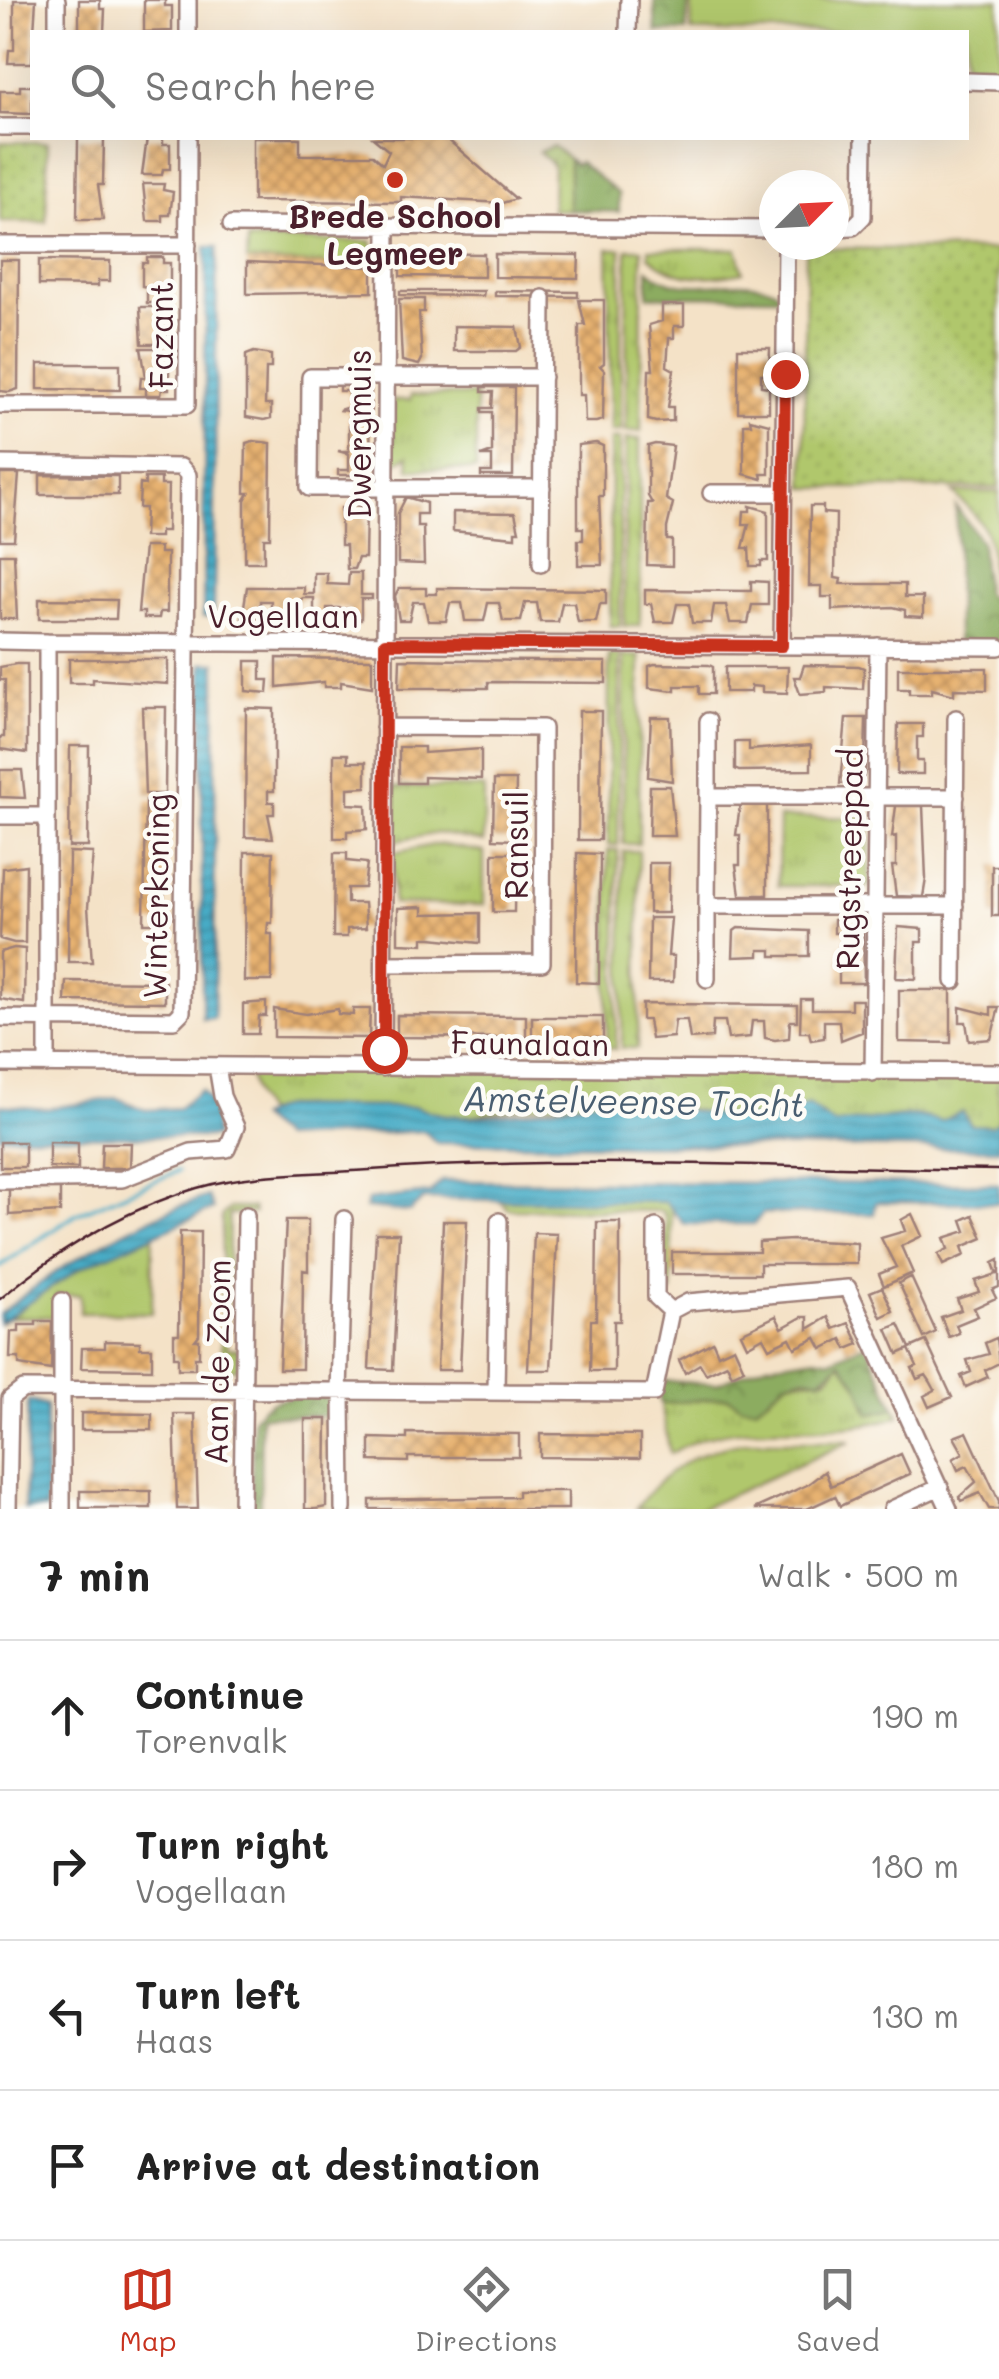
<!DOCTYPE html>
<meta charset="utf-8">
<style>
:root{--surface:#fff;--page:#f6f6f6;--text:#222;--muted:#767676;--line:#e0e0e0;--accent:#c8321e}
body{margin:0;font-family:Mali,sans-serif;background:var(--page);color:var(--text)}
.compass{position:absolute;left:759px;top:170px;width:90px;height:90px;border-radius:50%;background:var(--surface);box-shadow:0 10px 40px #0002;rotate:66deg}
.stop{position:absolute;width:30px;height:30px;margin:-22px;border:8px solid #c8321e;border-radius:50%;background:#fff}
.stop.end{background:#c8321e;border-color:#fff;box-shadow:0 2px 10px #0008}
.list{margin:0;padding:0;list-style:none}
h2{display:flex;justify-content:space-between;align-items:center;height:130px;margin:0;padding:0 40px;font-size:42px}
h2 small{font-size:32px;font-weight:400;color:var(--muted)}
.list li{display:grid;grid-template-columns:65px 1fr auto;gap:30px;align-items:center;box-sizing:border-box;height:150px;padding:0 40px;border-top:2px solid var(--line)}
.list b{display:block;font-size:38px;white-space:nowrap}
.list p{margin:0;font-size:32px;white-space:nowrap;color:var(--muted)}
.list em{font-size:32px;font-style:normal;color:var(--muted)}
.icon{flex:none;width:55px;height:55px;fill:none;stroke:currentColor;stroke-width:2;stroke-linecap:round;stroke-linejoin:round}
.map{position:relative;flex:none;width:999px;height:1509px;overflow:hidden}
.search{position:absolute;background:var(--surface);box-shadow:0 10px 40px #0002;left:30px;right:30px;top:30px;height:110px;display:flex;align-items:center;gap:25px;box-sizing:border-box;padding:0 35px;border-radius:0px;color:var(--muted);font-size:38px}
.sheet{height:730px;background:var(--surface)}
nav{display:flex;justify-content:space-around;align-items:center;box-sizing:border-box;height:140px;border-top:2px solid var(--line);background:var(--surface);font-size:28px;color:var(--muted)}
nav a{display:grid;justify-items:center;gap:5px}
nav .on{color:var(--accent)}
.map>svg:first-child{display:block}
.grass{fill:url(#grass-tufts);stroke:#7d734c;stroke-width:2.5}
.forest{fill:url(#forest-crowns);stroke:#6b6646;stroke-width:2.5}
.park{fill:url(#park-dots);stroke:#7d734c;stroke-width:2.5}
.pitch{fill:#b0c76c;stroke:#7d734c;stroke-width:2.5}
.water{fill:url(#water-rules);stroke:#486678;stroke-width:2.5}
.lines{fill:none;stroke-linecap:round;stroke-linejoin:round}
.stream{stroke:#47acc6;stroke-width:4}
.building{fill:url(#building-cross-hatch)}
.minor-casing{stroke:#9f8079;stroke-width:20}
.minor{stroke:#fff;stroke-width:15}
.tram{stroke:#4a1f2b;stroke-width:2.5}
.route{stroke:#c8321e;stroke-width:12}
.poi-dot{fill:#c8321e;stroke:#fdfcf7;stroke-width:4}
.labels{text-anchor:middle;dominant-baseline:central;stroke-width:9;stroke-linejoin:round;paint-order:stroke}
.poi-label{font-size:32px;font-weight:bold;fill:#4a1f2b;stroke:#fdfcf7}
.street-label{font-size:32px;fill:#4a1f2b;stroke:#fdfcf7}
.water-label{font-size:35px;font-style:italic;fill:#495e71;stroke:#fdfcf7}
</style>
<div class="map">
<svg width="999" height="1509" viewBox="0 0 999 1509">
<defs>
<pattern id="grass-tufts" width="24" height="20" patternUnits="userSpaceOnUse" patternTransform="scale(2.5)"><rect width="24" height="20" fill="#b0c76c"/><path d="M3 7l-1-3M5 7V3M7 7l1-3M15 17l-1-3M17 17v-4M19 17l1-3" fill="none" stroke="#99aa5e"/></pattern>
<pattern id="forest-crowns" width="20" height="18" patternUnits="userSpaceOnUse" patternTransform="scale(2.5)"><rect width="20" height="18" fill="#8cac60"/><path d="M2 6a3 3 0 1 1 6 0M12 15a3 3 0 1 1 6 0" fill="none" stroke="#748b4f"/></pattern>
<pattern id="park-dots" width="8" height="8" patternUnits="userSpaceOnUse" patternTransform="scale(2.5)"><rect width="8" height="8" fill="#b0c76c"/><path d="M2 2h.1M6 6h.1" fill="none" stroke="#99aa5e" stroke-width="1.8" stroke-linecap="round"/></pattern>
<pattern id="water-rules" width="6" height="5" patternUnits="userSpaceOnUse" patternTransform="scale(2.5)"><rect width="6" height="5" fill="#47acc6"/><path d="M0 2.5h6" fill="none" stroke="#3d8ba1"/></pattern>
<pattern id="building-cross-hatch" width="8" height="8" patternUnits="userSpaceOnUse" patternTransform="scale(2.5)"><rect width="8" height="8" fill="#e7b271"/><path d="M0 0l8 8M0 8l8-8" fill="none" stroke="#bd905d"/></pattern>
</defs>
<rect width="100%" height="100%" fill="#fdfcf7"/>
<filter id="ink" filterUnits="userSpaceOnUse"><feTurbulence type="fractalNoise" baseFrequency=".01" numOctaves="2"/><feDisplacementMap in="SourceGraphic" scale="20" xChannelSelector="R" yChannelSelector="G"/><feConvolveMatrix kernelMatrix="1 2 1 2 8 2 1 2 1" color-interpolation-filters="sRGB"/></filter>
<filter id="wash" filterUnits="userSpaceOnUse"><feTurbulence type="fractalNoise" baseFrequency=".0048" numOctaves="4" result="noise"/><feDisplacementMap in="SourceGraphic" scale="40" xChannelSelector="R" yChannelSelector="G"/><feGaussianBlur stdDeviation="2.25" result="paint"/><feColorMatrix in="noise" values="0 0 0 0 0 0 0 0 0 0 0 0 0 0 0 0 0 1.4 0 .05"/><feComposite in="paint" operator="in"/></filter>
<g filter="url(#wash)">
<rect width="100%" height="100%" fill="#f4e2c7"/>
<path class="grass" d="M553,146L569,159V210H552L553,165L539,152Z
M248,240L372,241V266L247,261Z
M608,249H621V431H611Z
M627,249H642L641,431H626Z
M649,249H737L743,272C709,279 676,281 649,256Z
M411,395H476V470L409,469L408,456L393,464V400H410Z
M611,439H620V626H610Z
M626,439H640V626H624Z
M953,492H999V595L992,588C989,536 994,532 953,492Z
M609,655H620L618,845H608Z
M624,656H640L639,844H623Z
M392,787L484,788V842L438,833L392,842Z
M870,817L869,886H778L779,818Z
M438,844L484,852V905L393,904V853Z
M608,850H618L616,1049L607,1048Z
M623,851H639L638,1048H622Z
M247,1067L999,1072V1121L992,1126L971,1125L962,1112L941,1121L914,1115L834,1124L808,1105C732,1140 689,1097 620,1099C588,1099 552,1104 521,1108C482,1114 453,1123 416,1107L283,1106L265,1113L255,1097Z
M499,1200L666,1202L672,1210V1292H665L666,1220L662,1211L508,1209Z
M230,1208H253L254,1213L229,1214L227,1348L238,1349V1369H221L222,1215Z
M153,1234L152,1313H80V1295H56L55,1317H9L80,1268Z
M841,1362L859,1387L869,1414L895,1408L899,1416C824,1443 740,1409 670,1454L661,1404L728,1397L741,1406L770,1397C784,1369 808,1385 829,1377Z
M751,1441H851L700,1509H636C666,1467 700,1449 751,1441Z"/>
<path class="forest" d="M654,0H689L686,32H656Z
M569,159L576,165L579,162L619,194V212L569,210Z
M648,269C687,304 737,268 779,292L778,297L648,296Z
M956,506L981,542L985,593L999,607V642H957Z
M866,1344L895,1408L869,1414L859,1387L841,1362L820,1380C789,1369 778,1392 756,1407L741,1406L728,1397L661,1404L656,1386L664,1381L716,1384L767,1364L817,1357L831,1360Z
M320,1396L332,1403L338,1416H261L260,1509H252L253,1419C268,1395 294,1397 320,1396Z"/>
<path class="park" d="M0,142H48L46,222H0Z
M806,248L999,250V488H804Z"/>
<path class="pitch" d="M692,0H999V73L967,72L966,32H691Z"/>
<path class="water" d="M206,247H217L214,617H203Z
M202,663H216L214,1018L202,1019Z
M201,1090L221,1116L214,1120L215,1137L0,1136V1105L45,1109L117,1098L145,1110L179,1108Z
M607,1098C676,1100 740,1136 808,1105L834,1124L914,1115L941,1121L962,1112L971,1125L991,1126L999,1121V1149L437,1143L424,1131L282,1139L258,1117L283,1106L416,1107C467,1129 552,1106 607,1098Z
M442,1181L999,1184V1203L876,1202L874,1214L763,1213L754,1224H684L666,1202L423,1199L410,1212L365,1208L368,1200L430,1193Z
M208,1196L213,1209L80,1268L0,1323V1314C63,1262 131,1222 208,1196Z
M28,1400L46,1406V1509H24Z"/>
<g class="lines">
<path class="stream" d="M0,1266L77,1214L178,1171"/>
</g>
<g id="blocks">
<path class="building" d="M14,0H36L32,63H8L9,50H14Z
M79,0H100V9H105L104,32H79Z
M144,0H165V6H172V31L144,32Z
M20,86H32V114L0,113V91H20Z
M78,138H104L103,185H98L103,220H77Z
M147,138H163V144H170V169H163L162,175H142Z
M253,138H300V155H373L383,164L389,151L373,138H446L516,199L502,203L401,197V202L253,201Z
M143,184H164L163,190L173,192L170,215H163V221H147Z
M400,253L484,254V277L400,276Z
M495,254L579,255L578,278L495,277Z
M147,257H163V263H170V297H163V303H147V287L142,286V263H147Z
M0,260H19L18,389L9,392L0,391Z
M39,260L110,261V281H98V286L39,285Z
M247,262L372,267V292L247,294Z
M400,291H484L483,296L400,295Z
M495,291L578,292V297L495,296Z
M399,299H424V312H419L422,359L419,365L402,361Z
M579,300H604V363L600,366L604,370L603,420L596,422H585L584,395H579V325H585Z
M662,305H684V326H674V338H669L667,366L674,370L668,407H673V421L656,422L648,420L649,370H653L649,325L662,321Z
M140,307H161V313L170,316L168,338H161V344H142Z
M454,326L517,327L521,347L516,351H454Z
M141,348H162V354H169V389H162L161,395H146V388H140L141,377H146Z
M738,348H770L769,374H761V386L769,387V412H738Z
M254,352L271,355V368H266L265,405H271V418L264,420L246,417V355Z
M38,364H120V390L38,389Z
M339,386H371L370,475H338V470H349V454L338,451H349V411L339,410L349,407V391H339Z
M482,387H514L513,476H481V472H492V456H481L492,452V412H482V408H492L493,392H482Z
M750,419L769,424V474H761L762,479L744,474V424H751Z
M253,441L271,443L270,538H264V562H245V500L249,493H245L246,443Z
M596,443L603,446V496H599L602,565H578V540H583V528H578V445Z
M655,444L673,446L666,499L673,503L667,528V540H672V566L647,565L648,503H652L648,496V446Z
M0,474H19L14,540H0Z
M40,475L118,476V495H40Z
M145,478H161V485H168L167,531H160V537H144L145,508H139L140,484L145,485Z
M406,497L426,503V514H417V526H423L424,564L398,563V513Z
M347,503L366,508L365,558H358L354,569H347L346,545H341V508H347Z
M750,506L768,511V561H761V566H750L749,548H743L749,524H743L744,511H750Z
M810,506H823V513L836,514L835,578L841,579L840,584H905V597H923V617L905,616V610L893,607L832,610V597H822V586H809Z
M453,512L515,513L519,531H515V537L453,531Z
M144,547H160V553H167V612H160L159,618H144V612H138Z
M0,554H14L17,619H0Z
M314,573H327V584L348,585L349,573H361V595H372V599H361V620H348V609L338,608H327L326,620H314V598H303L297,602V619H271V601H260V618L242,619L247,587H304V594H314Z
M751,581L768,582V605H752L748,623H730L726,605H714L711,623H692L689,604H677L673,622H655L651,604H645V590L751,591Z
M399,588H426V594H437V588L606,590V604H600L596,622H578L574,603H562L558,622H540L537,603H525L521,621H503L499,603H488L484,621H465L462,603H450L446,621H428L424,602H413L409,620H399L395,596Z
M39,599L117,600L116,619H39Z
M277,658L372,659V687L341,682V687H324V682L277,687Z
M69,659H168V684L93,679V683H69Z
M400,659L606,662V683L488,682V688H399Z
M246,661H261V680H269L268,693L246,691Z
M16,664H27V753L0,749V737H4L5,680H0V667Z
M654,664L709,665L713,667V694H699V686H675V691L649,688V666Z
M804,665L859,666L864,668L863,689L826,687V692L800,694L794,677H800Z
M725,667H788L787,693L762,692V687L751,686V692H725Z
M898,668H987V690L954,689V695L932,689V694H909V689H898Z
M142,707H166L165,794H145Z
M246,708L274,709V791H268V802H274V814H268L273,838L245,837Z
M579,711H601L600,840H578Z
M651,717H670L672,781L648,777Z
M846,718H866L865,769L863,782L840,784Z
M898,724H923V737H917V761H923V774H897Z
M735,742H749V750L811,745V770L739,771L735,769Z
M70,746H89L88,847H69Z
M399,747H424V753L481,749V779L424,777V783H399Z
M334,754H348V762H366V787L348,788V804L366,805L367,829L347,831V838H334Z
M0,770H22L25,798L0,797Z
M494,780H516L515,840L493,839Z
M650,786H670L675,836H649Z
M146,800H165L164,923H144Z
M740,805H767V895H740L736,865H740V835H736Z
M896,806H923L926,879L923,897L896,896L892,866H896V836L892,837Z
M69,852L93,853L88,907L92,962H68Z
M245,852H273L272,923H268L267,934H272V981H244Z
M334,853H347V861L367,863L364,888H347V903H364L366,928L347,929V937H333Z
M493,853H515L514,912H493Z
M577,853L600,854L599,983L576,982Z
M649,863H669L668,913H649Z
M26,865L25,943H14L0,939L3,868Z
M992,866H999V916H992Z
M423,907V914L480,913V943L431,938H423V944L398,943V908Z
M839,917L863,924L864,983H839V945H845V933H834V920Z
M649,918H671L668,956H674L673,982H648Z
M898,927L922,929V942H916V979L896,978Z
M738,928L809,931V956H771V950H759V956L733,957L734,931Z
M14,948L25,949L24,1003L0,999V952Z
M66,981L165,982V1002L65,1001Z
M899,990H951V1043L899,1042Z
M801,999H812V1009H851V1000H862V1032L841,1040L839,1021H824V1038L811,1040L809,1032H800Z
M266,1002V1016H259L258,1034H243V1004Z
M642,1004L797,1005V1021H790L789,1038L775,1040L765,1038L764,1021H752L750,1037L728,1039L725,1021H713L712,1037L690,1039L687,1020H675L673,1037L651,1039L648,1020H642Z
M960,1007L991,1015V1007H999L991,1039L969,1041L966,1022H960Z
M274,1009L306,1014L338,1009V1014L353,1015V1009H370L369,1038L274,1037Z
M397,1015L526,1016V1038L397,1037Z
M532,1017H603V1038H532Z
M0,1142H25V1167H0Z
M49,1142L78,1143V1168L49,1167Z
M102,1143H131L130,1168H101Z
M9,1189H60V1212L9,1215Z
M912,1214L922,1236L901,1246L913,1273L884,1286L879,1274L896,1267L881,1238L905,1231L901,1220Z
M973,1215L983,1238L962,1247L965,1255L943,1265L938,1254L948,1249L944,1238L966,1231L962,1220Z
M286,1220H308V1271L303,1270L302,1369H279Z
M443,1221H467L460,1370H437Z
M597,1222H620V1321H614V1371H590L591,1320H596Z
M180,1232H200L199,1335L195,1340H199V1357H195V1369H178V1357H174V1334H179Z
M376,1233H399L393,1370L369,1369Z
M534,1233L557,1234L551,1370H528Z
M792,1240L857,1243V1264H760V1274H672V1252H759V1242Z
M999,1260V1287L992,1290L996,1298L974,1308L978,1316L956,1325L959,1333L949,1337L941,1317L961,1310L957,1299L979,1292L975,1281L997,1274L993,1263Z
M911,1277L936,1332L924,1338L899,1283Z
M882,1287L893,1311L881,1317L870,1292Z
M776,1316L782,1328L802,1317H808V1329L828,1317L834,1329L849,1323L859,1344L847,1349L842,1339L822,1349L816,1338L795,1348L790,1338L769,1348L763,1337L747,1346L741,1333Z
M36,1321H52L51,1370L19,1365V1358H10L11,1332H19V1325H36Z
M899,1324L910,1348L926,1341L952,1397L929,1407L924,1396L935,1390L930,1381L926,1375L917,1379L912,1368L917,1366L909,1349L898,1354L887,1329Z
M996,1338L999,1363L985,1370L988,1377L966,1387L961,1376L971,1372L967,1360L989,1354L985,1343Z
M105,1341L140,1342V1348H152V1369L81,1368L82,1348H105Z
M713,1342L718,1354L734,1347L744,1369L732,1375L727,1364L706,1374L700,1364L685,1373L679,1360Z
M81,1413L152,1414V1430H81Z
M174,1414H195L198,1509H177Z
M305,1419H327L326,1507L316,1509H305Z
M967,1432L999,1501V1509H989L980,1493L961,1501L959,1497L976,1482L967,1466L958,1470L953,1459L963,1453L954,1437Z
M407,1433L519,1434V1457H408V1462L370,1461V1438L407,1439Z
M540,1434L640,1435V1458L540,1457Z
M901,1454L910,1474L840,1506L835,1496L807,1509H754L807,1485L825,1471L831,1486Z
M80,1491H151V1508H80Z
M518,1491H568V1509H370V1500L518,1497Z"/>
</g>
</g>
<g filter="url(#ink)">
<use href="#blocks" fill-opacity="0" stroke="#9f8079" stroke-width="2.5"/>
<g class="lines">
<defs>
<path id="minor" d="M57,32V0
M188,32V0
M628,32L629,0
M966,81L999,82
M0,127H32
M231,225L774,229
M834,228L853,227L863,217L864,138
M0,245H188
M0,405H187L188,138
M0,464L181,467L188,475L182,1012L174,1020L0,1018
M542,488H309L310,377H543
M711,493H784
M541,564L543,298
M0,641L47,642V1065
M47,642L999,647
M782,645L786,245
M708,721V797
M0,816H47
M955,906H707L708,797H956
M384,964L542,963L543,728L384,727
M707,979V906
M954,981L956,718
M0,1064L999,1072
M383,1068L387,226
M873,1073L878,646
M0,1181L122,1179L191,1152L227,1149L236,1127L222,1096L217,1066
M671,1311L688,1302L848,1288L949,1509
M496,1391L499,1221
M339,1392L344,1219
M342,1392L343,1509
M8,1509L10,1399L23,1389L654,1393L671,1311L656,1297V1227
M62,1509V1301
M242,1509L246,1215
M892,1509L940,1487"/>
</defs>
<use href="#minor" class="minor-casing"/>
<use href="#minor" class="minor"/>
<path class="tram" d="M0,1299C57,1251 125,1209 197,1188C253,1172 313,1174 370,1170C578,1155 790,1168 999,1170"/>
</g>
</g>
<g class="lines" filter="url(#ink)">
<path class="route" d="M384,1050L385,643L782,646L785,374"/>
</g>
<circle class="poi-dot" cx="395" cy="180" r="10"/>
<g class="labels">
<g class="poi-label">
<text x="395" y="215">Brede School<tspan x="395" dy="37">Legmeer</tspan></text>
</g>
<g class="street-label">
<text transform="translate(160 335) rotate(-90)">Fazant</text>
<text transform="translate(358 434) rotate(-90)">Dwergmuis</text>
<text x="283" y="615">Vogellaan</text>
<text transform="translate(515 845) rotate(-90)">Ransuil</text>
<text transform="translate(848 859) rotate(-89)">Rugstreeppad</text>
<text transform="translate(155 896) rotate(-89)">Winterkoning</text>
<text transform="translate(530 1042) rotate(1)">Faunalaan</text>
<text transform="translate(216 1362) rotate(-89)">Aan de Zoom</text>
</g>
<g class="water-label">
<text transform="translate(634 1100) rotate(1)">Amstelveense Tocht</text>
</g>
</g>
</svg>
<svg class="compass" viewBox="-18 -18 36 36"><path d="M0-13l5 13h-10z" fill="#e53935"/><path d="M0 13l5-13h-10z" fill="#767676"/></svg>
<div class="stop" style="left:384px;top:1050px"></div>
<div class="stop end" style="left:785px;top:374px"></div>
<div class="search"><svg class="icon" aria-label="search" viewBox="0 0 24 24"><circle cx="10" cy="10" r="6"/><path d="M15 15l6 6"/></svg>Search here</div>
</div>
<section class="sheet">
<h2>7 min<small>Walk · 500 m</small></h2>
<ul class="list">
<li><svg class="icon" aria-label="ahead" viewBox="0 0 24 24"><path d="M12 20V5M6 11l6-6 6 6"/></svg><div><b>Continue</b><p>Torenvalk</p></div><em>190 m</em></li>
<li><svg class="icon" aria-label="right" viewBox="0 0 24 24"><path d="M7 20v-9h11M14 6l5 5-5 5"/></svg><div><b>Turn right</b><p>Vogellaan</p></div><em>180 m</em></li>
<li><svg class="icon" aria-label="left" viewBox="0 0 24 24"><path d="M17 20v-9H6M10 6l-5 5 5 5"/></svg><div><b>Turn left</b><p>Haas</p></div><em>130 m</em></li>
<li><svg class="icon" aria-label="arrive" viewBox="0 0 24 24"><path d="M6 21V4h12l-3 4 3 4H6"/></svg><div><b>Arrive at destination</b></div></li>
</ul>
</section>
<nav>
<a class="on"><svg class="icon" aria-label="map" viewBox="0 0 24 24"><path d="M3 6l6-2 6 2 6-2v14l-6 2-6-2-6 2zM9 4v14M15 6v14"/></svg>Map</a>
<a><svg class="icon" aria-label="directions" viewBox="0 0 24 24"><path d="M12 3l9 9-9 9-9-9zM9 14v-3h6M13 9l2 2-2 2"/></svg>Directions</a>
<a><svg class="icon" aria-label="saved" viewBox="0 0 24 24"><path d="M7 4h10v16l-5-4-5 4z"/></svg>Saved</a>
</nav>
